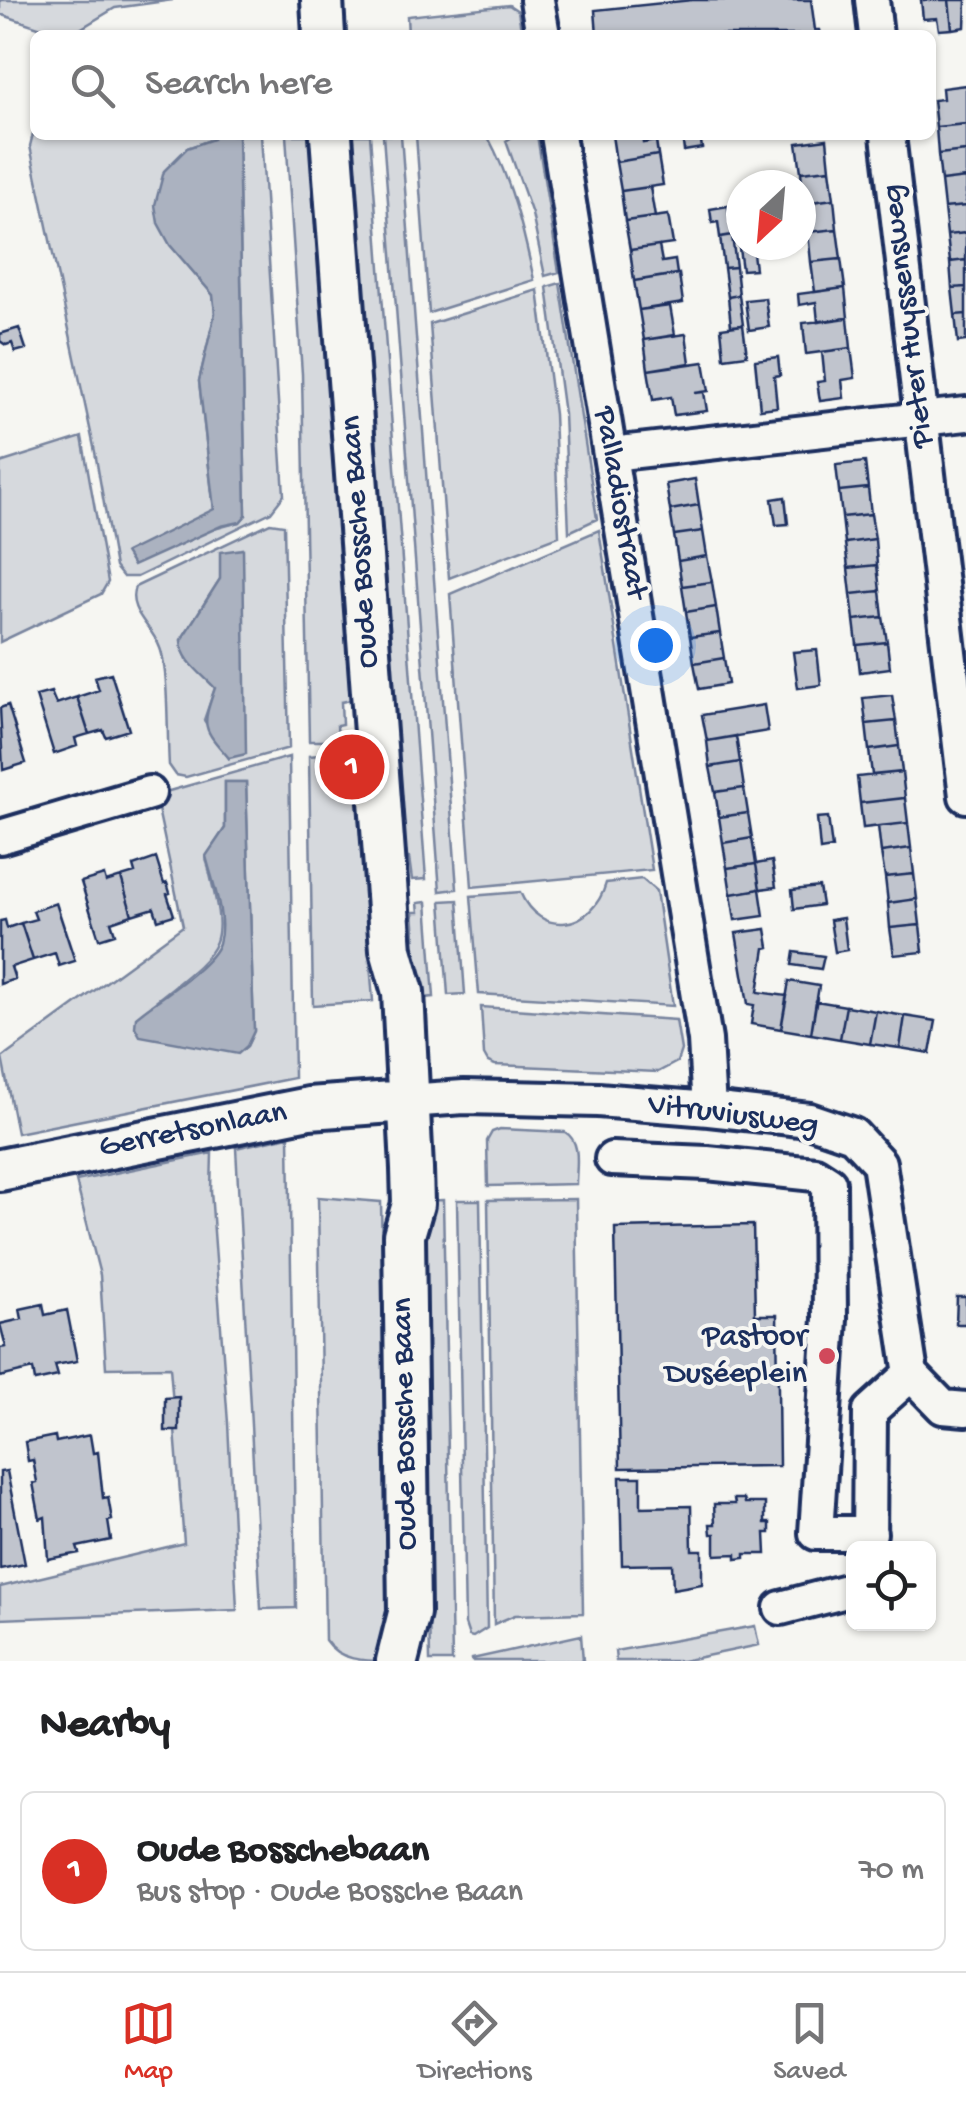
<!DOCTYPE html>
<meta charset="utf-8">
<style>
:root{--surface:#fff;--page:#f2f2f2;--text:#202124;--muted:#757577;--line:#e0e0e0;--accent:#d93025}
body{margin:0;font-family:"Gochi Hand",sans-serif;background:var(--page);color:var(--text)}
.controls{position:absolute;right:30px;bottom:30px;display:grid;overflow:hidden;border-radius:15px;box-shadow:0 2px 8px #0004}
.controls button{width:90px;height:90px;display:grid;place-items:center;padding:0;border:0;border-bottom:2px solid var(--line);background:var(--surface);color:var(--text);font:50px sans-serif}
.compass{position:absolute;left:726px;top:170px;width:90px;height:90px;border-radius:50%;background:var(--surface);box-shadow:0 2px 8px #0004;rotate:206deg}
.you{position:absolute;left:655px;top:645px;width:35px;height:35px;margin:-25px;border:8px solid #fff;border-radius:50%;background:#1a73e8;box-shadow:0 0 0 15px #1a73e833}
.badge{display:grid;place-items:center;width:65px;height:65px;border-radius:50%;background:var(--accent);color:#fff;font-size:32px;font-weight:700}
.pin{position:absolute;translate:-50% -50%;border:5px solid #fff;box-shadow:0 2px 10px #0006}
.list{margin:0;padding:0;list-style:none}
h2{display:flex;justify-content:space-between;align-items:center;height:130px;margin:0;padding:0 40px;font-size:42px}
h2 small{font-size:32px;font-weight:400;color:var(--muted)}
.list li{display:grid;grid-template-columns:65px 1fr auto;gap:30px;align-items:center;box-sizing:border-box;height:160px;margin:0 20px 20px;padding:0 20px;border:2px solid var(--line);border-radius:15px}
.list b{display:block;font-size:38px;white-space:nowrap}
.list p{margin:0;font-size:32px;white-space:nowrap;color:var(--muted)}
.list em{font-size:32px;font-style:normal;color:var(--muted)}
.icon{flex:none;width:55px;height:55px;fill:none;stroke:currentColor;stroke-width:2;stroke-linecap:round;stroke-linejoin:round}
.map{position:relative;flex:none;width:966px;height:1661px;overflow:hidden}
.search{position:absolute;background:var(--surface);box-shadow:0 2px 8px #0004;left:30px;right:30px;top:30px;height:110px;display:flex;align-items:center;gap:25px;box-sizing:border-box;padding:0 35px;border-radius:15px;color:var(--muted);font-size:38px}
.sheet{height:310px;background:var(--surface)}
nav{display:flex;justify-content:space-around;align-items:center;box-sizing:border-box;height:140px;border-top:2px solid var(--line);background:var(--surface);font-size:28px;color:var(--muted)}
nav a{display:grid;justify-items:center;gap:5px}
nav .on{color:var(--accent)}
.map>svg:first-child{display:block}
.green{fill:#d6d9dd;stroke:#78849e;stroke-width:2.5;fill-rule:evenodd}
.water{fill:#abb2c0;stroke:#717e99;stroke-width:2.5}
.building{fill:#c0c4cd;stroke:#1b2f5e;stroke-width:2.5}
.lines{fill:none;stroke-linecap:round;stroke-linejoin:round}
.minor-casing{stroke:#1b2f5e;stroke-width:40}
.tertiary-casing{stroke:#1b2f5e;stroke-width:48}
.minor{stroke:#f6f6f2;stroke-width:32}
.tertiary{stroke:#f6f6f2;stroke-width:40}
.poi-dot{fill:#d1495b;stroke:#f6f6f2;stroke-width:4}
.labels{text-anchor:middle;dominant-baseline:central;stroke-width:8;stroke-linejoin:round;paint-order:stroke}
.street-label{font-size:32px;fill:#1b2f5e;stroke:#f6f6f2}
.poi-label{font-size:32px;fill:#1b2f5e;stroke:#f6f6f2;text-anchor:end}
</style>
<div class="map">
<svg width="966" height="1661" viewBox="0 0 966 1661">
<rect width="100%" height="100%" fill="#f6f6f2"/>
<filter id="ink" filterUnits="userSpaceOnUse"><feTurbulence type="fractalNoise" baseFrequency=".01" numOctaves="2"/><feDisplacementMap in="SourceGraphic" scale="20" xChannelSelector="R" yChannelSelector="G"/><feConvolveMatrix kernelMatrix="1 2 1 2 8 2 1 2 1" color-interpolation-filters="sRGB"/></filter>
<g filter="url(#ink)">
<path class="green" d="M0,0H173L115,8L75,32L62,35L0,14Z
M509,5L518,11L522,35H408L407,16Z
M35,126V135H214V139L187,148L170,245L213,295L215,313L199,381L214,510L126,553L240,522L246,515L238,135H261L284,495L271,512L137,577H123L115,567L95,452L30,146Z
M286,135H309L351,700L341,702L342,724L337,725L338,741H309L302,374Z
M348,135H370L426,879L412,880L409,858L401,859Z
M383,135H401L457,889L440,891Z
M416,135H487C512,182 523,228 534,280L429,313Z
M515,135H537L559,272L545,276L532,214L506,141Z
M560,283L597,519L569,532L564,414L547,287Z
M538,290L554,414L559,536L449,578L430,324Z
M82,437L108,582L101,594L0,642V463Z
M270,523L284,525L289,748L186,777L176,775L169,765C167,738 169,671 160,648C152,626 126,610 135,587ZM220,579L228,757L204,720L215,688L187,659L181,640Z
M599,530L652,870L472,887L450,594Z
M345,753L347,781H356L373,1001L313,1005L309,756Z
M289,757L294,1078L17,1133L2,1058L183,926L155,795ZM225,782H246L254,1031L247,1046L238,1053L157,1000C229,943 227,946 206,857L225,828Z
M642,879L656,891L673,1006L479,994L471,896L520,892C540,939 593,930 606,883Z
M458,900L465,994L448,995L441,901Z
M427,902L434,997L412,999L408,939L415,938L413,912H419L418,903Z
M481,1007L676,1020L681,1050L677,1062L658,1072L495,1065L488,1062L484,1055Z
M500,1129L565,1132C582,1142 576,1167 576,1184L488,1186L487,1141L492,1132Z
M289,1136L296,1608L261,1609L236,1148Z
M212,1153L211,1191L228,1423L237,1610L0,1619V1587L184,1543L170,1367L106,1368L100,1275L76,1181Z
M318,1197L381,1202L390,1661C363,1661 339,1661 325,1640Z
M576,1199L583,1613L515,1615L494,1624L488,1200Z
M443,1200L452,1661H430L421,1201Z
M457,1200H480L487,1628L473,1637L469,1636L465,1624Z
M755,1626L759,1645L682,1661H616L615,1651Z
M581,1635L583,1661H472V1659Z"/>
<path class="water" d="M214,135H238L246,515L240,522L221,526L133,566L125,553L214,509L199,381L215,313L213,295L170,245L158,223L155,205L164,171L187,148L213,139Z
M243,549L246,754L229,758C201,727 202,726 215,688C202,674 181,660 181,640L220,579V552Z
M225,782H246L254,1031L247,1046L238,1054L140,1036L135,1027L136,1017C156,1000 211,967 219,943C227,917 212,881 206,856L225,828Z"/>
<path class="building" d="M692,0H811L815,30H820L821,35H597L595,10Z
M921,0H949L952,29L939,30L937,18L923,19Z
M949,0H966L965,27L952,29Z
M966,85V124L936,127L933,100L943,99L942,88Z
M966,124V151L938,154L936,127Z
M612,135H642L643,143L656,141L658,155L616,162Z
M682,135H700L702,148L684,151Z
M827,139L830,169L801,172L797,143Z
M966,151V178L941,181L938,154Z
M658,155L663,185L621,191L616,162Z
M830,169L834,199L804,203L801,172Z
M966,178V206L944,208L941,181Z
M650,187L655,217L625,221L621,191Z
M834,199L837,229L808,232L804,203Z
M728,206L732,235L720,237L718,222L712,223L710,209Z
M966,206V233L947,235L944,208Z
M668,215L673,244L630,250L625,221Z
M837,229L841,259L811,262L808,232Z
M966,233V260L950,262L947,235Z
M732,235L736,267L724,268L720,237Z
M741,240V245H752L755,269L742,270L738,241Z
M659,246L662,262L675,260L677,274L634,281L630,250Z
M841,259L845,288L815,292L811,262Z
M966,260V287L952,288L950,262Z
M736,267L739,295L728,297L724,268Z
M679,274L683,303L639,310L634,281Z
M966,287V314L955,315L952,288Z
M845,288L848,318L818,322L816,302L799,305L798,294Z
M739,295L743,325L731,326L728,297Z
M765,298L769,327L749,330L745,300Z
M670,306L675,335L644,340L639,310Z
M966,314V341L958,342L955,315Z
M848,318L851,348L806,354L803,323Z
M743,325L747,355L724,358L721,328Z
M19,328L26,349L15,352L12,343L6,345L0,341V334Z
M686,334L690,363L648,370L644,340Z
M851,348L855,378L842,380L844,398L820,401L817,382L825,381L822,352Z
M778,357L780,375L774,376L777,407L760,409L755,360Z
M704,362L709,391L695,393L704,392L707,411L674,415L671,397L653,400L648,370Z
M865,462L868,488L839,491L836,465Z
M695,479L699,505L670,510L666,484Z
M868,488L871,514L842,517L839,491Z
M785,497L788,524L776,525L772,499Z
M699,505L703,531L674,535L670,510Z
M871,514L875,539L845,543L842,517Z
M703,531L707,556L678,561L674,535Z
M875,539L877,565L848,568L845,543Z
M707,556L712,582L682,586L678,561Z
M877,565L880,591L851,594L848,568Z
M712,582L716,607L686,612L682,586Z
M880,591L883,617L854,620L851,594Z
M716,607L720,633L690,637L686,612Z
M883,617L887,642L857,645L854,620Z
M720,633L724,658L694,663L690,637Z
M887,642L890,668L860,672L857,645Z
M817,650L821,685L798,688L793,652Z
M724,658L728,684L699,689L694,663Z
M111,673L129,730L106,737L103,730L89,734L77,697L99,690L95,677Z
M51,692L56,704L77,697L89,734L75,738L77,746L54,754L36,696Z
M892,695L896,721L866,724L863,698Z
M8,705L26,763L3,770L0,708Z
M764,705L768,731L707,741L702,715Z
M896,721L899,746L869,750L866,724Z
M736,736L740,762L710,767L707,741Z
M899,746L902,772L872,775L869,750Z
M740,762L744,788L715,792L710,767Z
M902,772L905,798L860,803L857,777Z
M744,788L748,813L719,817L715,792Z
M905,798L908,823L863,828L860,803Z
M748,813L752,838L723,843L719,817Z
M828,817L832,848L820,850L817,818Z
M908,823L911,848L881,852L878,826Z
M752,838L756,864L727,868L723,843Z
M911,848L914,874L885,877L881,852Z
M156,858L164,884L167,883L170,893L167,894L174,915L158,920L154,908L132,915L121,877L135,873L133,866Z
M772,861L776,887L760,889L756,864Z
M756,864L760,889L731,894L727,868Z
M914,874L917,899L888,903L885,877Z
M104,875L106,882L121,877L132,915L111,922L115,934L99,939L81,882Z
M819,887L822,905L794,909L792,890Z
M760,889L764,916L735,920L731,894Z
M917,899L920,925L890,928L888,903Z
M56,903L75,961L59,966L55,953L33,960L21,923L36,919L33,911Z
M843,918L847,950L835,952L830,920Z
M5,920L7,928L21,923L33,960L11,967L15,979L0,984V921Z
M920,925L923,952L894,955L890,928Z
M766,929L769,947L765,948L758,992L787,996L781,1029L751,1024L754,1005L748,1004L736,933Z
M794,952L824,956L821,969L792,965Z
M789,981L819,986L811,1034L781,1029Z
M816,1001L846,1006L840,1039L811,1034Z
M846,1006L876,1011L870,1044L840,1039Z
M876,1011L905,1016L900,1048L870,1044Z
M905,1016L936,1021L930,1053L900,1048Z
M753,1225L755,1315H777L779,1466L620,1468L615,1228Z
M957,1297H966V1324H956Z
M43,1304L45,1315L67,1310L77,1361L55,1365L58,1376L35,1381L33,1369L0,1377V1348L6,1347L0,1324L22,1319L20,1309Z
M179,1397V1431H165V1398Z
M90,1435L93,1453L98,1452L103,1498L108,1497L112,1520L108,1521L111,1540L77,1547L79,1553L48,1559L45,1517L40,1519L33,1483L37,1482L33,1460L28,1461L25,1442L55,1436L56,1442Z
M7,1471L25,1564L0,1569V1472Z
M620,1477H641V1507L691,1506L692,1550H702V1584L673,1589L672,1564L622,1565Z
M734,1499H744L745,1503H765V1523H770V1533H765L766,1554H745V1558L736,1559V1554L715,1555V1534H711L710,1524H715L714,1504H735Z"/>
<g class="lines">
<defs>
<path id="minor" d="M537,0L543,35
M872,0L876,35
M558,135L705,1040L709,1109
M888,135L966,796
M611,454L966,414
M0,837L149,793
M407,1101L464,1097L598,1100L709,1109L809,1120L853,1135L879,1163L911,1374
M612,1159L707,1163L815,1174L829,1183L830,1319L816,1533H870
M911,1374L943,1407L966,1409
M869,1548L870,1411L911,1374
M781,1608L854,1589"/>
<path id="tertiary" d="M322,0L324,35
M331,135L391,950L403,992L412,1169L413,1204L404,1235L409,1613L397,1661
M0,1170L309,1108L407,1101"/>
</defs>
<use href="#minor" class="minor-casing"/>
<use href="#tertiary" class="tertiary-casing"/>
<use href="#minor" class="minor"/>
<use href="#tertiary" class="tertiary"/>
</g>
</g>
<circle class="poi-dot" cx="827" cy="1356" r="10"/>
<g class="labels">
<g class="street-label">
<text transform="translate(909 316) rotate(-97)">Pieter Huyssensweg</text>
<text transform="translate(619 503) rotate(80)">Palladiostraat</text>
<text transform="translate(361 542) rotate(-94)">Oude Bossche Baan</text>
<text transform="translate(733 1116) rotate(7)">Vitruviusweg</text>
<text transform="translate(193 1131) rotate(-11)">Gerretsonlaan</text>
<text transform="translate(406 1424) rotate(-91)">Oude Bossche Baan</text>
</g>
<g class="poi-label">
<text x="807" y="1338">Pastoor<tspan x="807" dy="37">Duséeplein</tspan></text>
</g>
</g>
</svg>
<div class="controls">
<button><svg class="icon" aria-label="locate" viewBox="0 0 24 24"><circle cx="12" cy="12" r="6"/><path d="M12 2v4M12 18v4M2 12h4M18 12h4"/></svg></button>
</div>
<svg class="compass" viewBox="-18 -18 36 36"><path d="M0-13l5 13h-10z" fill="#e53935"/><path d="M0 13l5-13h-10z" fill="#757577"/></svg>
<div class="you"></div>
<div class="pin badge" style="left:352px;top:767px">1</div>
<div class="search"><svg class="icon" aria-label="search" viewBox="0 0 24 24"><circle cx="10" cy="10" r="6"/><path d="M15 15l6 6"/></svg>Search here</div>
</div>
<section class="sheet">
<h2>Nearby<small></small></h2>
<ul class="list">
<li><span class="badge">1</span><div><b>Oude Bosschebaan</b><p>Bus stop · Oude Bossche Baan</p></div><em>70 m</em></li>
</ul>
</section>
<nav>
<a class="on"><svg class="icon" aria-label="map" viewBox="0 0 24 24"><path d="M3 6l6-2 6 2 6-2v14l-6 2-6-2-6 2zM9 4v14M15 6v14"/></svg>Map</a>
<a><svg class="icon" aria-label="directions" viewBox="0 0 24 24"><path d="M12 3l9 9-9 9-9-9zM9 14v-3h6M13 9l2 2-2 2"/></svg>Directions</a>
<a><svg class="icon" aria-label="saved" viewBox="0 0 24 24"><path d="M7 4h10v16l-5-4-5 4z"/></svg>Saved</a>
</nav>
